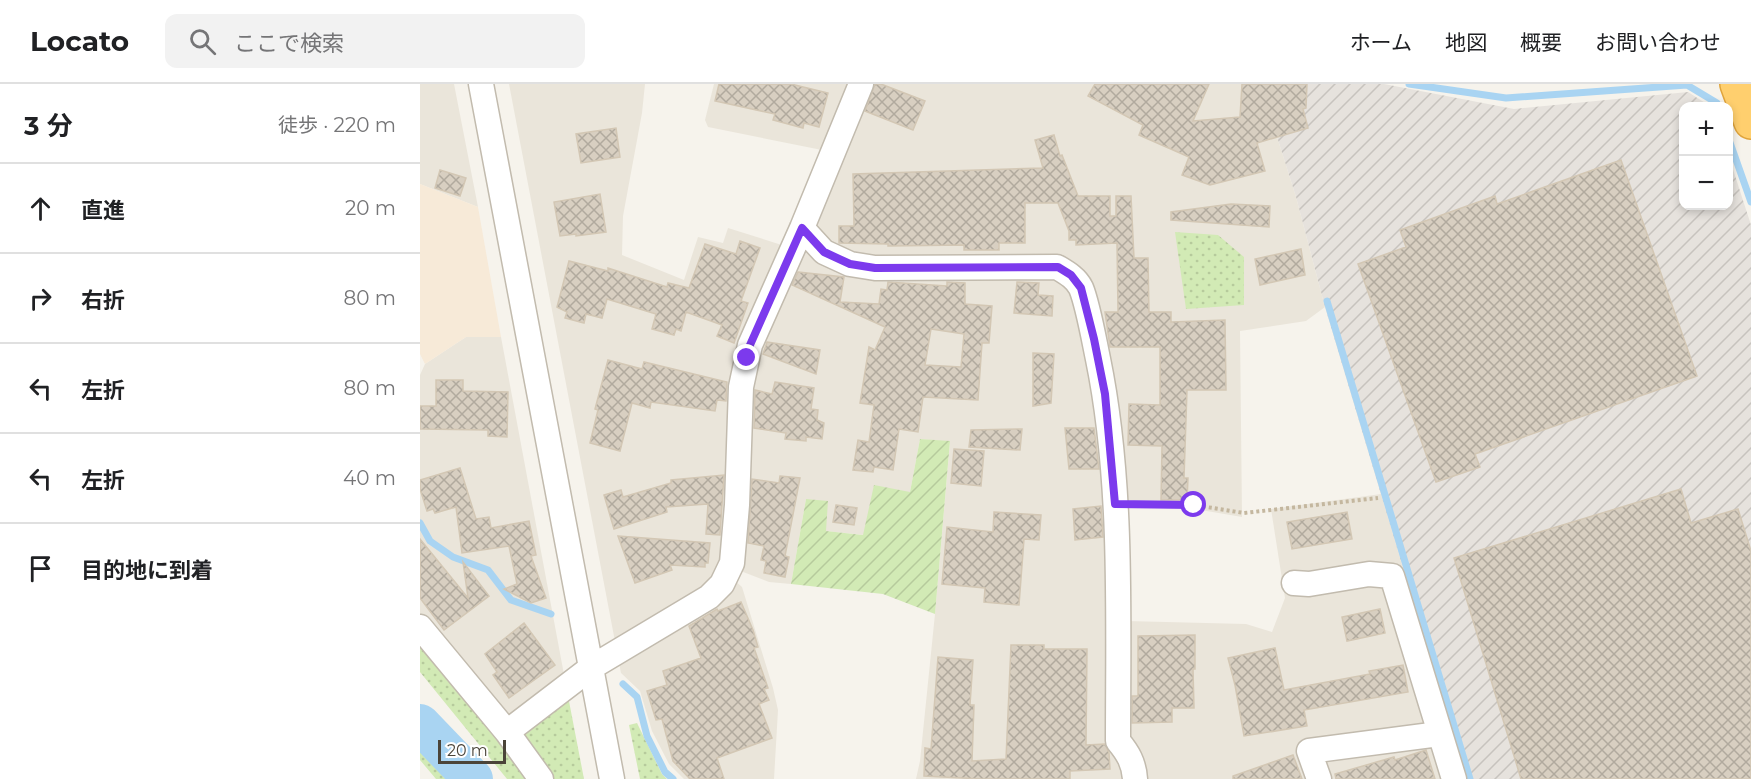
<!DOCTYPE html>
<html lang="ja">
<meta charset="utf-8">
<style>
:root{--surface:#fff;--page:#f2f2f2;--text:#202124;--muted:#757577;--line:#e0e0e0}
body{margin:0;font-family:Montserrat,"Noto Sans JP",sans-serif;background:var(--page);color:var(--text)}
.controls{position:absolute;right:18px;top:18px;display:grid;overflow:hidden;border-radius:12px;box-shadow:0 3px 9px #0003}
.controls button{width:54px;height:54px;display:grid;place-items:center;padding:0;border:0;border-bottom:2px solid var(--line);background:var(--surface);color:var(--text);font:30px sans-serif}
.scale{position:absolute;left:18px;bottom:15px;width:68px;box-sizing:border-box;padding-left:6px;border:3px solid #4b4439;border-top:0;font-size:16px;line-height:21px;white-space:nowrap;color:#4b4439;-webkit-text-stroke:4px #fff;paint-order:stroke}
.stop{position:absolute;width:18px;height:18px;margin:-14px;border:4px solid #7c3aed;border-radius:50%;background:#fff}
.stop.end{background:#7c3aed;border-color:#fff;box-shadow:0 2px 6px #0008}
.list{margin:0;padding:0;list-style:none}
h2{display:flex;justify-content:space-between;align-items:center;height:78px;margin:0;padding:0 24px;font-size:26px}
h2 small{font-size:20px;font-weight:400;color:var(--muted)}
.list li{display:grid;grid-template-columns:39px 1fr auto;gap:18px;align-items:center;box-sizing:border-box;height:90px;padding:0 24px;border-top:2px solid var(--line)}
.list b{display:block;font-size:22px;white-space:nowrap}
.list em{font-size:20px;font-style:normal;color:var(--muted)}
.icon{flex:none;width:33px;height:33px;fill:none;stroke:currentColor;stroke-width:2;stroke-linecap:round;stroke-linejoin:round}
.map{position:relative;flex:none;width:1331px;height:695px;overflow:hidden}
header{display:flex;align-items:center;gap:36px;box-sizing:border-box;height:84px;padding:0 30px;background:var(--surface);border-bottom:2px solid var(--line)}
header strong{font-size:28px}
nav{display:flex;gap:33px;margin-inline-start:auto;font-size:21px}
.search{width:420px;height:54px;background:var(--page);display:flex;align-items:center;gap:15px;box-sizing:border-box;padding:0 21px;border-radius:12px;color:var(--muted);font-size:22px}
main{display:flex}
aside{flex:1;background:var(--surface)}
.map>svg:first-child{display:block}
.residential{fill:#eae5da}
.commercial{fill:#f7ead8}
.industrial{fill:url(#industrial-furrows)}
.grass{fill:url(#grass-dots)}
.garden{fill:url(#garden-furrows)}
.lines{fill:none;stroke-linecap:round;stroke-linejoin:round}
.stream{stroke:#a9d4f2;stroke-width:7}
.river{stroke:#a9d4f2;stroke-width:40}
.building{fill:url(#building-cross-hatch);stroke:#d3c7b4;stroke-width:1.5;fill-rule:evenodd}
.minor-casing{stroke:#c2bbae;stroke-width:27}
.highway-casing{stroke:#e0a43c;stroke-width:36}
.path{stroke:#c4b79f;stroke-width:4;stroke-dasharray:3 3;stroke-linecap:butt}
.minor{stroke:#fff;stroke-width:24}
.highway{stroke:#ffcf6e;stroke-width:33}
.route{stroke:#7c3aed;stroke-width:8}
</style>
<header>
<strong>Locato</strong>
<div class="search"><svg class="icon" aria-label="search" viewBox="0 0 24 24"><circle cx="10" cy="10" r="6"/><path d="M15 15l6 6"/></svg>ここで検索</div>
<nav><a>ホーム</a><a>地図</a><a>概要</a><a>お問い合わせ</a></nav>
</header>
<main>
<aside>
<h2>3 分<small>徒歩 · 220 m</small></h2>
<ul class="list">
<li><svg class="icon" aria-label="ahead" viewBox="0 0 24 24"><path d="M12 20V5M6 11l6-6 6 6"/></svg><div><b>直進</b></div><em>20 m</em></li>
<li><svg class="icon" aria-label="right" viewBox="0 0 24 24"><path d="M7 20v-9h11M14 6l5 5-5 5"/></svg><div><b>右折</b></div><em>80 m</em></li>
<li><svg class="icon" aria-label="left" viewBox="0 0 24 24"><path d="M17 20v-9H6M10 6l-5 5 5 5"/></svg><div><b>左折</b></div><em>80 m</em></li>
<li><svg class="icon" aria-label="left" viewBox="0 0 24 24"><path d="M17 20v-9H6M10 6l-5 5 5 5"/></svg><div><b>左折</b></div><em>40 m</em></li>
<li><svg class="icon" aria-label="arrive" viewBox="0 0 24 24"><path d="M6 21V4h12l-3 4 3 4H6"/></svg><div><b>目的地に到着</b></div></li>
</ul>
</aside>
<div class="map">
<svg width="1331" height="695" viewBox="0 0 1331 695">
<defs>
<pattern id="industrial-furrows" width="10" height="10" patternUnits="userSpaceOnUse" patternTransform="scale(1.5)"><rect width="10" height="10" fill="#e6e2dd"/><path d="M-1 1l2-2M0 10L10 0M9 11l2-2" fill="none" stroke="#c7c3be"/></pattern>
<pattern id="grass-dots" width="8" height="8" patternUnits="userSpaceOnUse" patternTransform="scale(1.5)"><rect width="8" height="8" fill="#d2eab5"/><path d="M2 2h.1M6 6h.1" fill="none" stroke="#b6ca9c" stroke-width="1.8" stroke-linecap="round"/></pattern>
<pattern id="garden-furrows" width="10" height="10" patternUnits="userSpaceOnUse" patternTransform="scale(1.5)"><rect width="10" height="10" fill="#d2eab5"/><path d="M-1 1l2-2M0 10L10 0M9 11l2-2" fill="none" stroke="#b6ca9c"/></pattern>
<pattern id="building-cross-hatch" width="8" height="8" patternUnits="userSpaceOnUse" patternTransform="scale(1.5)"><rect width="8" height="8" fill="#d8cfc1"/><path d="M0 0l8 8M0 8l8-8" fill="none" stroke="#b1aa9e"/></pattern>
</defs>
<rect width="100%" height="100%" fill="#f6f3ec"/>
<path class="residential" d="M0,0H34L58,123L0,100Z
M89,0H225L222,29L203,132L202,171L264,196L278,153L303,159L308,144L365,162L407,67L288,43L285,36L294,0H858L852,37L876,113L905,223L886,237L820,247L822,433L775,425L703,423L706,537L826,540L852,548L865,514L851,425L961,410L1046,695H496L500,677L515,530L530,358L500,355L490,408L444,451L406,447L386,415L371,500L349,498L318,486L313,495L322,503L353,604L358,626L354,695H264L249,680L232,647L220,607L201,589Z
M46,253H81L148,612L98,652L0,531V291L5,280Z"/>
<path class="commercial" d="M0,100L58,123L81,253H46L5,280L0,270Z"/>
<path class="industrial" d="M858,0H964L1094,25L1268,8L1290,22H1264V122H1308L1309,73L1331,141V695H1046L905,223L876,113L852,37Z"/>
<path class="grass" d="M755,148L798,151L824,173V221L766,225Z
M0,558L110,695H87L0,588Z
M148,612L164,695H130L98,652Z
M217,639L242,690L247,695H220L209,641Z
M0,667L27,695H16L0,676Z"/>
<path class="garden" d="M500,355L530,357L515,530L463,510L371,500L386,415L408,417L406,447L443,451L454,401L490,408Z"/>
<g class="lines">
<path class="stream" d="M989,0L1086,14L1267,1L1297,19L1298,22
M1308,53L1331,118
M907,217L1050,695
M0,439L10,457L33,473L68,486L91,516L131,530
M203,600L217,613L227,652L245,688L253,695"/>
<path class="river" d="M0,640L53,695"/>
</g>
<path class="building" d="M299,0H371L408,9L399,43L384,39L383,44L353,36L355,30L295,17Z
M455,0H461L505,17L493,46L445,27Z
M675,0H789L773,37L820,33L822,0H887L886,24L883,25L888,44L837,59L845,87L790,101L762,91L769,73L719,51L723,41L668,12Z
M196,44L200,73L161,79L156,50Z
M634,51L640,72L642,71L658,112H690V132H696V112H711L714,174H728L729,228H751V238L805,236L806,306H767L764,394H768L767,416H741L742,362L708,361L709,320L740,321V263H690L685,228H698L697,159L656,161V156H649V147L638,119H605V159H579V166H544V161L468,162V160L419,159V142H434L433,90L623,84L615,56Z
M1201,76L1277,292L1055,370L1060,383L1016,398L938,180L986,163L980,146L1075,112L1077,120Z
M20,86L46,94L40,112L15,104Z
M180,110L186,148L156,152V150L140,152L134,118Z
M811,120L850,122L849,143L751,136V128Z
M320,157L340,164L321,217L328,219L314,259L297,252L302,241L266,228L261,247L256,245L254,251L232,245L236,230L187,215L182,234L166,230L164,239L145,234L147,228L137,223L149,177L188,187V184L247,203L248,199L269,204L285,160L316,170Z
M881,165L885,191L840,201L835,175Z
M378,188L424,193L420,218L459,220L461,205L467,206L468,198L527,202V198L545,199V220L572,222L569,259H562L558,316L503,313L498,348L479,345L473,386L454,383L453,388L433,386L438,356L449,358L454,321L440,319L449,263L455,266L465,243L372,201ZM511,245L544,250L541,283L505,281Z
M597,198L619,199L618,211L633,212L632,232L594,229Z
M347,258L400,266L396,290L343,270Z
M613,269L634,270L631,319L613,322Z
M188,276L222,285L224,278L307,298L306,317L297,316L295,327L231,318L230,324L212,319L200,367L170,359L178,326L175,325Z
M16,296H43V307L88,308L87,353L68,352V346L0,345V322H16Z
M355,298L394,304L391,325L398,326L397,336L404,339L402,355L386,353V357L365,355L366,349L334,344L335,306L352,310Z
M645,344H674L679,385H649Z
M602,345L600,366L549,363L551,346Z
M534,365L564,367L561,402L531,399Z
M40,384L56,435L69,433L71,444L109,437L116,471L111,472L126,514L111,519L84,505L97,500L89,462L42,469L36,423L15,429L13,425L7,427L0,405V396Z
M304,391L300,451L286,450L288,420L246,423L247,428L194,445L184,411L201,406L203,413L251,399V396Z
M360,392L380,394L365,472L369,473L365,493L344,489L346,477L341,476L344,462L328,459L332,395L359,399Z
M1261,405L1271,439L1318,425L1331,467V695H1101L1034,474Z
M416,421L437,424L434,441L413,438Z
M681,422L683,453L655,456L653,425Z
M574,428L621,431L619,456L604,455L599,521L564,518L565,504L522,500L527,443L573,448Z
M927,428L932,455L872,465L867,438Z
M198,452L290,459L288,479H285V483L250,481L252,486L215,499Z
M0,455L48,514L43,478L69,512L24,546L0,514Z
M321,518L333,546L338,563L334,564L348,604L344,605L349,616L339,620L352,654L297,674L304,695H270L253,677L242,635L236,636L227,607L247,601L243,587L281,574L269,542L297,525L298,527Z
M960,525L965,549L927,557L922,533Z
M104,539L135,581L89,614L73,591L77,588L65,570Z
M775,551V585H773L774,624H752V638L712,639V612H718V552Z
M591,561H624V565H667L666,661L685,660L689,669L690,685L650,687V695H561L504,692L505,664L511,665L518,573L553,576L550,621H554L552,677L586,675Z
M855,564L864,606L950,590L949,587L983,581L988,608L884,626L887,642L824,652L815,601L808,574Z
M1006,666L1015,695H916L915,690L974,673L975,676Z
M873,671L882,695H813V692Z"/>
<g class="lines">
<defs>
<path id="minor" d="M61,0L192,695
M382,144L404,168L430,180L455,184L637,183C647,189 656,194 661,204C668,221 674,256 678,275C703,397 698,532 698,657C708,669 714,679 715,695
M874,499L889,500L949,490L972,492L1034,695
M0,543L87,648
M121,695L87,648L172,583L289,513L302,500L312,479L317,421L321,303L330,261L382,144L441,0
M899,695L889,667L1019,650"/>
<path id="highway" d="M1317,0L1331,38"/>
</defs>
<use href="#minor" class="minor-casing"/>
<use href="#highway" class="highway-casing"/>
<path class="path" d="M717,420L774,421L824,429L958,414"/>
<use href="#minor" class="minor"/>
<use href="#highway" class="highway"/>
</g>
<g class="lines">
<path class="route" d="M327,274L330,261L382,144L404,168L430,180L455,184L638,183L651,191L661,204L674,255L685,310L695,420L774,421"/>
</g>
</svg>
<div class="controls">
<button>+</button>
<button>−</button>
</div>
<div class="scale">20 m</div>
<div class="stop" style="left:774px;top:421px"></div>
<div class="stop end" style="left:327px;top:274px"></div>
</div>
</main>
